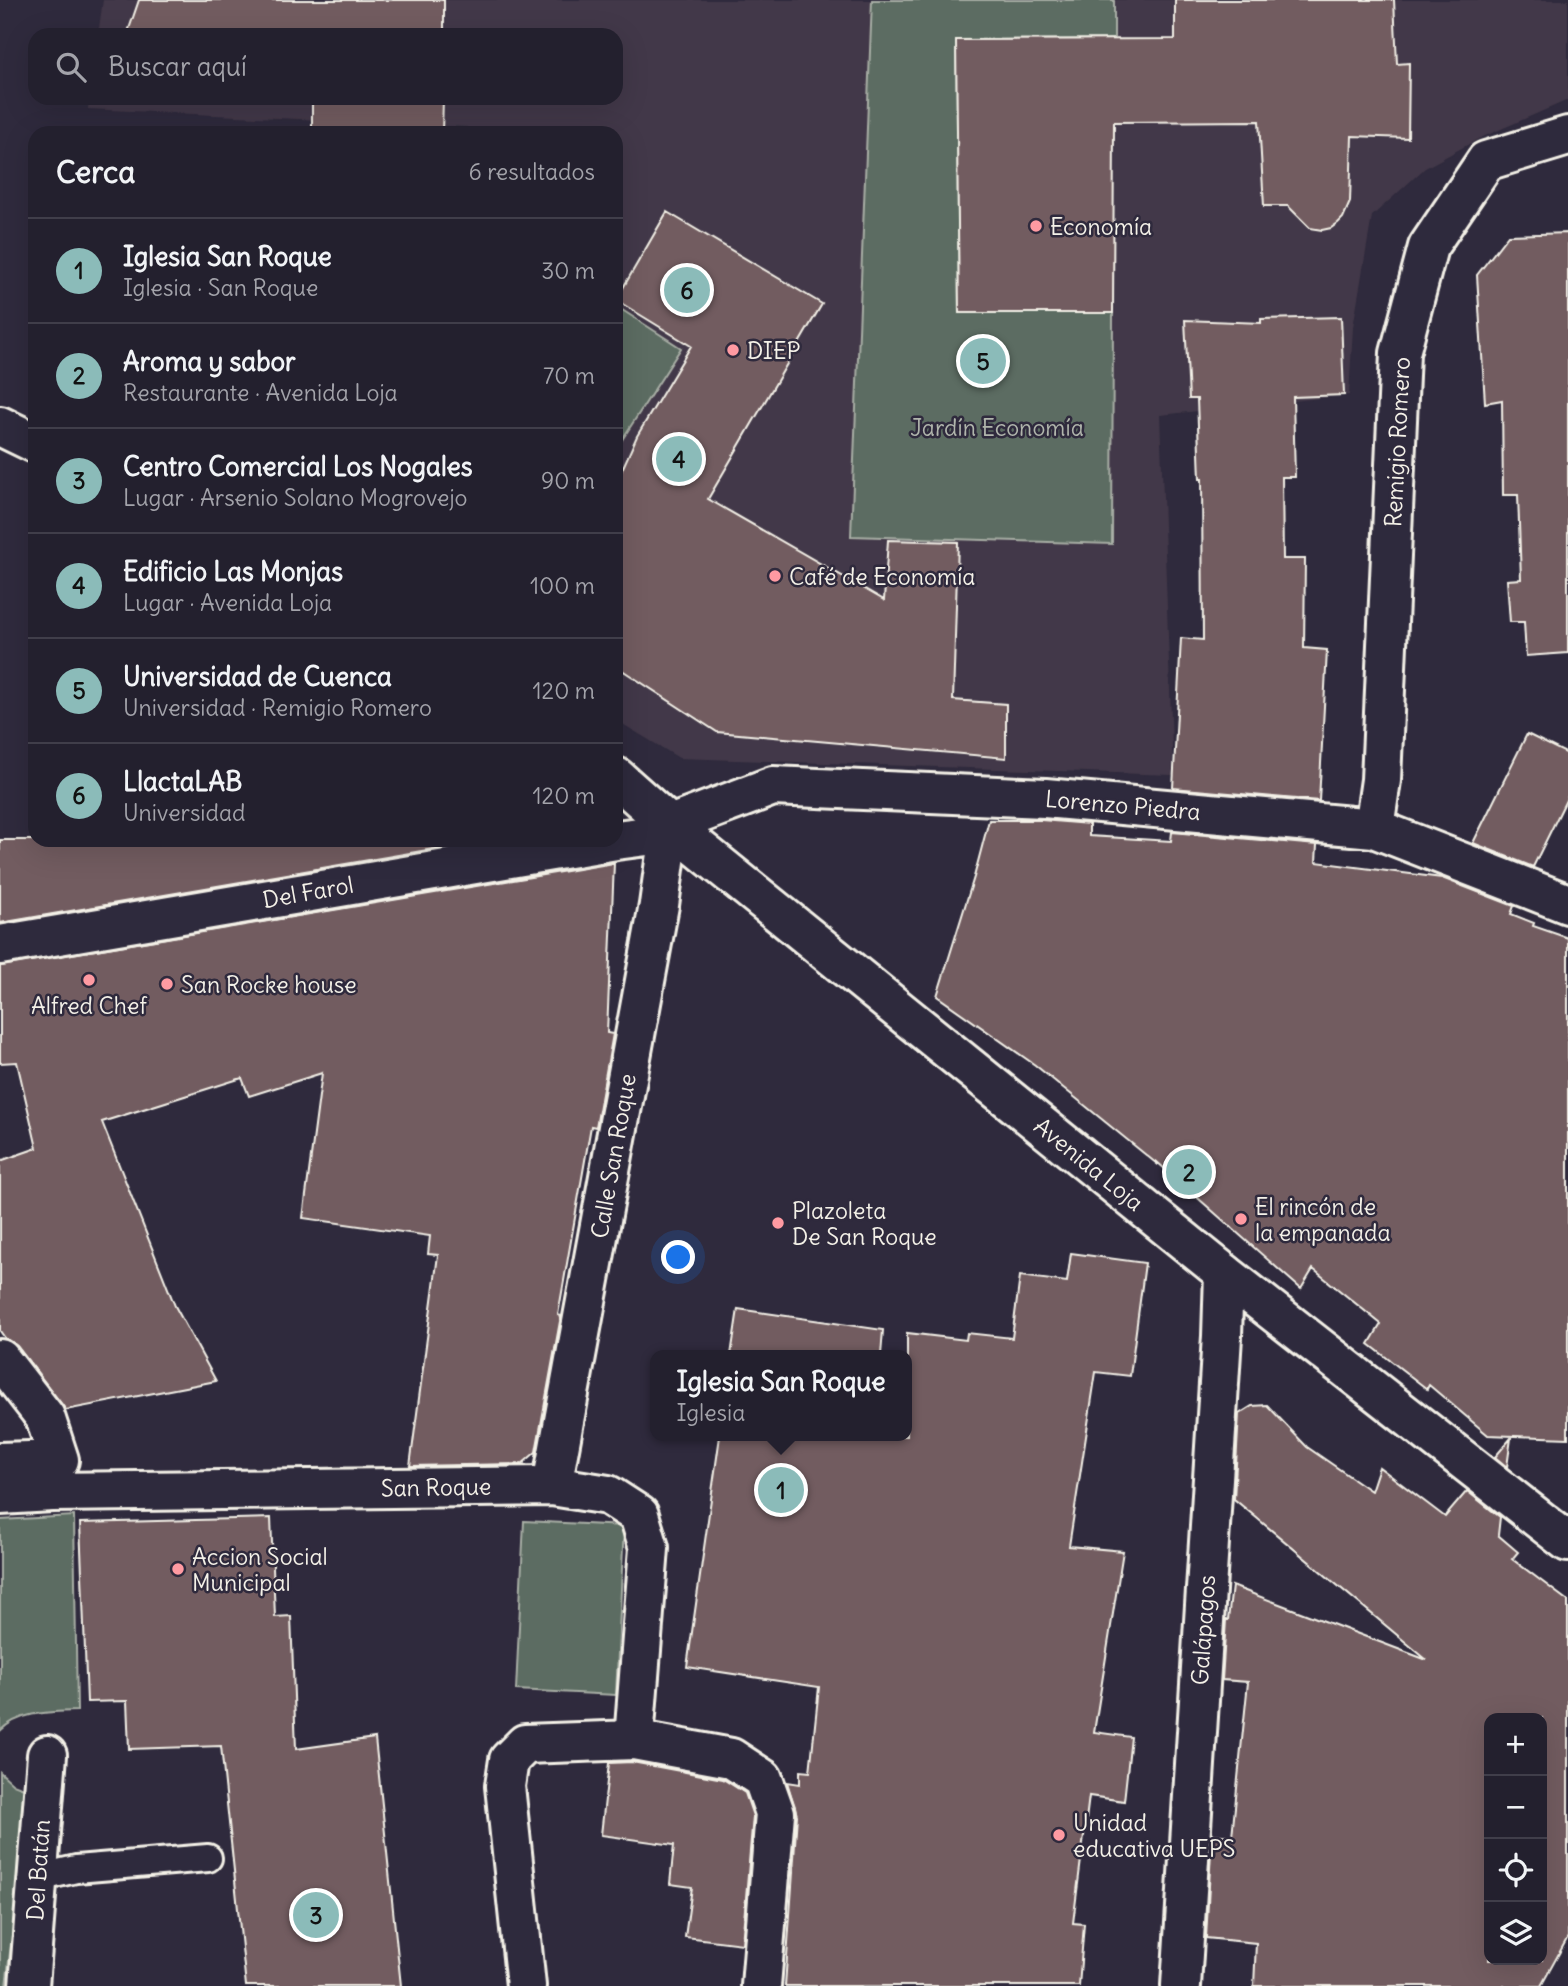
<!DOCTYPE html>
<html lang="es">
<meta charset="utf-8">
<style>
:root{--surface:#23202e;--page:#2f2d3a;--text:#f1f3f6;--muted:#a3a3aa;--line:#403e4a;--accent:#8bbbb9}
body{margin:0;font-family:Delius,sans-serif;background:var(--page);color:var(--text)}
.controls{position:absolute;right:21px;bottom:21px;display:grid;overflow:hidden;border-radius:14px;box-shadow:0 7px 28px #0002}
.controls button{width:63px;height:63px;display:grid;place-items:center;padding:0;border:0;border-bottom:2px solid var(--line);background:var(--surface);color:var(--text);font:35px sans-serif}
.you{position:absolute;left:679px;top:1258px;width:24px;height:24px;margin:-18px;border:5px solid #fff;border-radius:50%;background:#1a73e8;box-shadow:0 0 0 10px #1a73e833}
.badge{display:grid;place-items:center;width:46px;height:46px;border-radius:50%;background:var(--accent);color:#111;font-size:23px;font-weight:700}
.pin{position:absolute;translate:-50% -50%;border:4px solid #fff;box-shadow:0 2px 7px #0006}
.popup{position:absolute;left:650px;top:1350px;width:262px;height:91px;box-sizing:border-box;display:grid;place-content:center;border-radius:14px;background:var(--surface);filter:drop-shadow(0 2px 5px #0005);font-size:23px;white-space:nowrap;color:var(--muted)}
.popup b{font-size:26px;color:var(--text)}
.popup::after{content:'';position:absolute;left:50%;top:100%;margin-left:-14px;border:14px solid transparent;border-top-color:var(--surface)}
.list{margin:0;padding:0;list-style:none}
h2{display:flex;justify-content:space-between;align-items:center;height:91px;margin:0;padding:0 28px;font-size:30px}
h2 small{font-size:23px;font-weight:400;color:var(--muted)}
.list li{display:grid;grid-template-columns:46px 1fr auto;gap:21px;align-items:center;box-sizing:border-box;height:105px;padding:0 28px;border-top:2px solid var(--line)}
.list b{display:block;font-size:26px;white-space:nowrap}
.list p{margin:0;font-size:23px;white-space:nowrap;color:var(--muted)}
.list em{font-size:23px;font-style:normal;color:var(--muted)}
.icon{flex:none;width:38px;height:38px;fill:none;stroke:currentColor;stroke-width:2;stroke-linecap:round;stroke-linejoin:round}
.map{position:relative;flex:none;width:1568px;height:1986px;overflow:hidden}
.search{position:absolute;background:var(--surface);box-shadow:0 7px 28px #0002;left:28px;top:28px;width:595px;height:77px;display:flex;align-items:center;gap:18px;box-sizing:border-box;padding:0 24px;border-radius:21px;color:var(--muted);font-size:26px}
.panel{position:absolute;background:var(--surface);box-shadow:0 7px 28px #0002;left:28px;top:126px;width:595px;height:721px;border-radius:21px}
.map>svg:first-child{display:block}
.built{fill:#433948}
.green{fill:#5c6c62;stroke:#a8aea5;stroke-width:2}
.building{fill:#725c60;stroke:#f4f1e8;stroke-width:2;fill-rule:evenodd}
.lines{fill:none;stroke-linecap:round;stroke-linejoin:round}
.service-casing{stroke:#f4f1e8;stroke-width:32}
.pedestrian-casing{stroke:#f4f1e8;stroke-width:44}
.minor-casing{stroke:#f4f1e8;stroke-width:44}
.tertiary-casing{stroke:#f4f1e8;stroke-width:44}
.service{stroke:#2f2a3d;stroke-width:26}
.pedestrian{stroke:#2f2a3d;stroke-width:38}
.minor{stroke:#2f2a3d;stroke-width:38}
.tertiary{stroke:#2f2a3d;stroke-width:38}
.poi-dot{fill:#ff9aa2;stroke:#2f2a3d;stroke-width:2.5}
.labels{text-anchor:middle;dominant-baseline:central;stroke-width:5;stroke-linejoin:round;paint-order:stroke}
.poi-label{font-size:23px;fill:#f4f1e8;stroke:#2f2a3d;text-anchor:start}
.park-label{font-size:23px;fill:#b0b5ac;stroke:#2f2a3d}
.street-label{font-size:23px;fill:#f4f1e8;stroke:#2f2a3d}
</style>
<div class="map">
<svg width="1568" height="1986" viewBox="0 0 1568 1986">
<rect width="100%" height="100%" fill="#2f2a3d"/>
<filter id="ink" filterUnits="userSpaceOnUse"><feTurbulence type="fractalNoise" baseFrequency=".0143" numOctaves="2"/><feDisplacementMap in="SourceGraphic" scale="14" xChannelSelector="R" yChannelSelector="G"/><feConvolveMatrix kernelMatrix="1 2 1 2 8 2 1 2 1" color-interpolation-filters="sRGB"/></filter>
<g filter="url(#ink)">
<path class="built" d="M103,0H1568V100L1478,139L1425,168L1372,216L1353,327L1349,395L1160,415L1173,775L679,758L616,720V133H467V127L88,109L89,98H616V35H98Z"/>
<path class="green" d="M872,0H1114V39L956,40L959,313H1113L1112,544L851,536Z
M616,306L681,348L616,449Z
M74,1516L77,1711C50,1712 20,1711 0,1731V1520Z
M524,1521L624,1526L616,1695L516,1690Z
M0,1772L13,1784L29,1790L6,1986H0Z"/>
<path class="building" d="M139,0H444V35H127Z
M1175,0H1394L1397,64L1409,63L1408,138L1352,136L1350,202L1343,218L1338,223L1331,228L1322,230L1310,228L1288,206H1264L1259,121L1114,122L1113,313H959L956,40L1175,39Z
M259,98H443L442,133H312V100Z
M667,212L822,304L708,499L884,600L888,540L958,542L953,700L1006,704V758L717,732L616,666V483L637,436L691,346L616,300Z
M1568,233V653L1526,656L1524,622H1510L1507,580L1521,579L1518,495H1503L1502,400L1485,403L1477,275L1508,235Z
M1341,317L1344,395L1293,397L1295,477H1282L1283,559H1305L1304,648L1327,650L1319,801L1173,788L1181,638L1203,640L1202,479H1200L1197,399H1189L1185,320L1261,323V319Z
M1527,734L1568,754V796L1533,867L1473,843Z
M989,820H1041L1089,824V836L1171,841L1172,832L1317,845L1316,862L1442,878L1514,906L1511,914L1534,923L1533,926L1568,938V1438L1488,1435L1429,1385L1427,1389L1369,1344L1381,1324L1313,1269L1301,1289L1157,1162V1164L1035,1065L937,996L974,877Z
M0,840H486L0,923Z
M614,863L607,1033L613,1034L596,1127L591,1126L558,1315L561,1316L536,1452L522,1464L410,1466L438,1255L428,1254L430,1236L303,1218L322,1073L249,1096L242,1078L102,1122L175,1306L216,1381L66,1410L17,1346L5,1338L0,1331V1161L37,1148L17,1062L0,1063V966Z
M1071,1253L1145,1263L1130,1376L1096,1372L1069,1546L1123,1551L1094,1732L1131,1737L1124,1801L1089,1796L1073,1923L1084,1924L1079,1986H785L797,1815L787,1782L800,1784V1771L810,1772L819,1687L687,1667L720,1436H907V1333L966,1340L967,1333L1012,1338L1020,1276L1067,1282Z
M738,1309L883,1330L881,1355H731Z
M1267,1405L1307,1447L1371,1491L1379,1467L1445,1517L1467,1491L1500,1517L1498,1535L1518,1552L1512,1559L1568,1601V1937L1541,1986H1254L1256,1943L1206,1938L1212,1834L1232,1836L1248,1682L1222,1680L1226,1620H1228L1232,1586L1427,1660L1234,1499L1239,1414L1252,1406ZM1489,1718H1542V1960H1489Z
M1511,1438L1507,1467L1495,1457Z
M271,1518L275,1617L291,1616L296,1749L375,1738L401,1986H246L221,1746L129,1749L127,1701L87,1702L80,1523Z
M632,1762L723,1779L745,1793L753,1816L742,1944L685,1937L692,1887L670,1884L674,1845L601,1835L609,1763Z"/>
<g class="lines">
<defs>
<path id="service" d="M37,1878L76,1869L208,1858"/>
<path id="pedestrian" d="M0,1359L45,1417L59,1460L0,1462
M552,1486L659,905L670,825"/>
<path id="minor" d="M1374,828L1381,780L1400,353L1428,247L1486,161L1568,136
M616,840L647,836L670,825L773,786L1045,798L1374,828L1568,904
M0,945L616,840
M0,1495L52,1492L552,1486L608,1495L639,1515L649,1548L634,1740
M29,1986L47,1755
M526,1986L505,1786L509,1760L525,1744L634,1740L731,1758L763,1779L775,1813L761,1986
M1181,1986L1222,1336L1224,1273"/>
<path id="tertiary" d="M0,426L35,443
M616,777L670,825L1224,1273L1568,1542"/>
</defs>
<use href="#service" class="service-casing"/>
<use href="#pedestrian" class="pedestrian-casing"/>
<use href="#minor" class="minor-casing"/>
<use href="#tertiary" class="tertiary-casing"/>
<use href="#service" class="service"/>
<use href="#pedestrian" class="pedestrian"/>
<use href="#minor" class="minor"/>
<use href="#tertiary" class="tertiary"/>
</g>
</g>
<g class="poi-dot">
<circle cx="1036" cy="226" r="7"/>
<circle cx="733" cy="350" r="7"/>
<circle cx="775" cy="576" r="7"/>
<circle cx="89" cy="980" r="7"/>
<circle cx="167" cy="984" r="7"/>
<circle cx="1241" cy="1219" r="7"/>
<circle cx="778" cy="1223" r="7"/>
<circle cx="178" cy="1569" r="7"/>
<circle cx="1059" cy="1835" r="7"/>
</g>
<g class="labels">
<g class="poi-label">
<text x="1050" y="226">Economía</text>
<text x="747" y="350">DIEP</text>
<text x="789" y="576">Café de Economía</text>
<text x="181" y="984">San Rocke house</text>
<text x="89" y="1005" text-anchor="middle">Alfred Chef</text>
<text x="1255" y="1206">El rincón de<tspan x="1255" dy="26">la empanada</tspan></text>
<text x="792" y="1210">Plazoleta<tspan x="792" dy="26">De San Roque</tspan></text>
<text x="192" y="1556">Accion Social<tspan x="192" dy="26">Municipal</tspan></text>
<text x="1073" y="1822">Unidad<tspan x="1073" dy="26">educativa UEPS</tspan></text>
</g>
<g class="park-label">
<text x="997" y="427">Jardín Economía</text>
</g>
<g class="street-label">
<text transform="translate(1397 442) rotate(-87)">Remigio Romero</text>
<text transform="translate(1123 805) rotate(5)">Lorenzo Piedra</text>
<text transform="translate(308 892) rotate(-10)">Del Farol</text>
<text transform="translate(613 1156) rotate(-80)">Calle San Roque</text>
<text transform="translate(1089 1164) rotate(39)">Avenida Loja</text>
<text transform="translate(436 1487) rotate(-1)">San Roque</text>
<text transform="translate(1203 1630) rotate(-86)">Galápagos</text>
<text transform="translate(38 1870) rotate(-86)">Del Batán</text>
</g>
</g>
</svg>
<div class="controls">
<button>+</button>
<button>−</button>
<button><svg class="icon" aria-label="locate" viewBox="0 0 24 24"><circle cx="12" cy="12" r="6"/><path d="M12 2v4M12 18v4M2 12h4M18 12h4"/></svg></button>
<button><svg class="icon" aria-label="layers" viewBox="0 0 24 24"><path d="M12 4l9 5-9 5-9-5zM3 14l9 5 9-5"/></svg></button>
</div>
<div class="you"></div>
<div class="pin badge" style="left:781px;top:1490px">1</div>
<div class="popup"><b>Iglesia San Roque</b>Iglesia</div>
<div class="pin badge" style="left:1189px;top:1172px">2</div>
<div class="pin badge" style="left:316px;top:1915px">3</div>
<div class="pin badge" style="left:679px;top:459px">4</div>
<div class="pin badge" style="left:983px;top:361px">5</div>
<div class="pin badge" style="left:687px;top:290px">6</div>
<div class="search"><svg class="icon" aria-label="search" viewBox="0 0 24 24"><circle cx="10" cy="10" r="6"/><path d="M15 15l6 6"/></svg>Buscar aquí</div>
<section class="panel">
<h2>Cerca<small>6 resultados</small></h2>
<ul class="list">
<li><span class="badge">1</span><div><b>Iglesia San Roque</b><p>Iglesia · San Roque</p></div><em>30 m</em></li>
<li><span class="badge">2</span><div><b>Aroma y sabor</b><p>Restaurante · Avenida Loja</p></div><em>70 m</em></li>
<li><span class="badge">3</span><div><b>Centro Comercial Los Nogales</b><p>Lugar · Arsenio Solano Mogrovejo</p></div><em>90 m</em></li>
<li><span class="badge">4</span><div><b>Edificio Las Monjas</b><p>Lugar · Avenida Loja</p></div><em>100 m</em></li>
<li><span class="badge">5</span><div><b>Universidad de Cuenca</b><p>Universidad · Remigio Romero</p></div><em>120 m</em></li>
<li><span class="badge">6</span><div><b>LlactaLAB</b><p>Universidad</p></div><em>120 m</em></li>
</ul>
</section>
</div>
